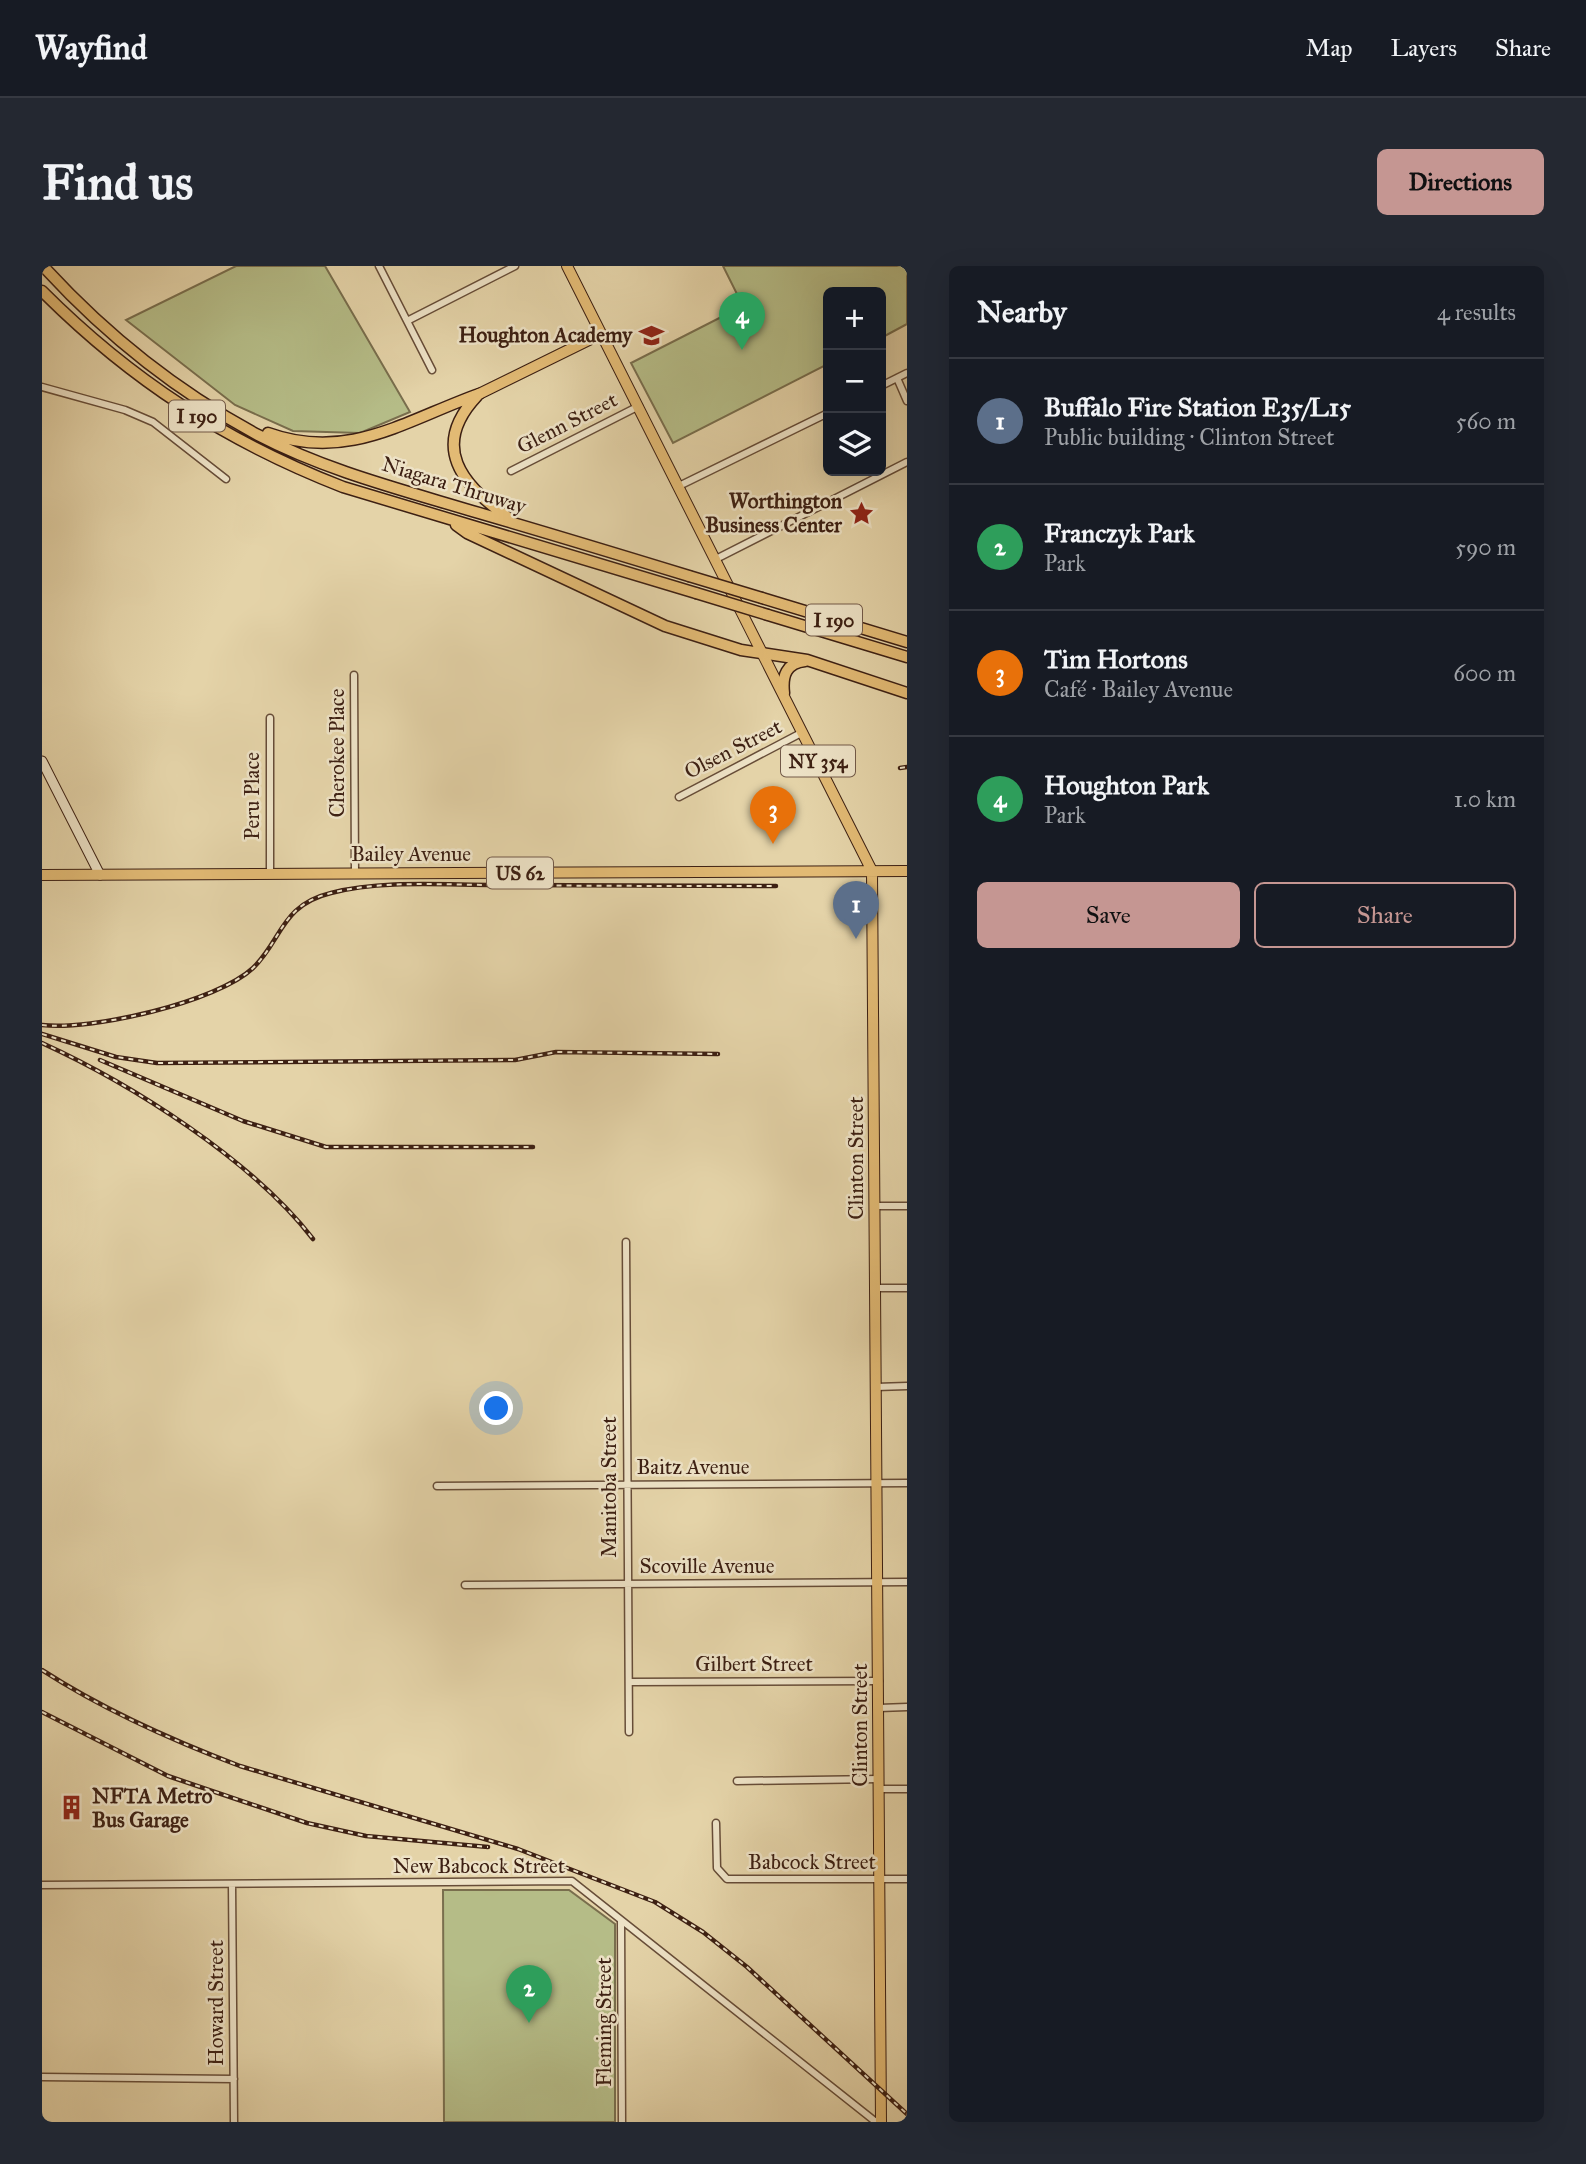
<!DOCTYPE html>
<meta charset="utf-8">
<style>
:root{--surface:#171b24;--page:#242831;--text:#f1f3f6;--muted:#9ea1a6;--line:#363941;--accent:#c59692}
body{margin:0;font-family:"IM FELL Great Primer",serif;background:var(--page);color:var(--text)}
.controls{position:absolute;right:21px;top:21px;display:grid;overflow:hidden;border-radius:10px;box-shadow:0 7px 28px #0002}
.controls button{width:63px;height:63px;display:grid;place-items:center;padding:0;border:0;border-bottom:2px solid var(--line);background:var(--surface);color:var(--text);font:35px sans-serif}
.you{position:absolute;left:455px;top:1143px;width:24px;height:24px;margin:-18px;border:5px solid #fff;border-radius:50%;background:#1a73e8;box-shadow:0 0 0 10px #1a73e833}
.badge{display:grid;place-items:center;width:46px;height:46px;border-radius:50%;background:var(--accent);color:#fff;font-size:23px;font-weight:700}
.pin{position:absolute;translate:-50% -58px;filter:drop-shadow(0 2px 4px #0008)}
.pin::after{content:'';position:absolute;top:37px;width:24px;height:21px;background:inherit;clip-path:polygon(0 0,100% 0,50% 100%)}
.list{margin:0;padding:0;list-style:none}
h2{display:flex;justify-content:space-between;align-items:center;height:91px;margin:0;padding:0 28px;font-size:30px}
h2 small{font-size:23px;font-weight:400;color:var(--muted)}
.list li{display:grid;grid-template-columns:46px 1fr auto;gap:21px;align-items:center;box-sizing:border-box;height:126px;padding:0 28px;border-top:2px solid var(--line)}
.list b{display:block;font-size:26px;white-space:nowrap}
.list p{margin:0;font-size:23px;white-space:nowrap;color:var(--muted)}
.list em{font-size:23px;font-style:normal;color:var(--muted)}
.actions{display:flex;gap:14px;padding:21px 28px}
.actions a{flex:1;padding:16px 0;border:2px solid var(--accent);border-radius:10px;text-align:center;font-size:24px;color:var(--accent)}
.actions .main{background:var(--accent);color:#111}
.icon{flex:none;width:38px;height:38px;fill:none;stroke:currentColor;stroke-width:2;stroke-linecap:round;stroke-linejoin:round}
.map{position:relative;flex:none;width:865px;height:1856px;overflow:hidden;border-radius:10px}
header{display:flex;align-items:center;gap:42px;box-sizing:border-box;height:98px;padding:0 35px;background:var(--surface);border-bottom:2px solid var(--line)}
header strong{font-size:33px}
nav{display:flex;gap:38px;margin-inline-start:auto;font-size:24px}
.intro{display:flex;align-items:center;justify-content:space-between;box-sizing:border-box;height:168px;padding:0 42px}
h1{margin:0;font-size:49px}
.button{padding:18px 32px;border-radius:10px;background:var(--accent);color:#111;font-size:24px;font-weight:700}
main{display:flex;gap:42px;padding:0 42px}
aside{flex:1;background:var(--surface);border-radius:10px;box-shadow:0 7px 28px #0002}
.map>svg:first-child{display:block}
.green{fill:#b5bc87;stroke:#796e4d;stroke-width:2}
.lines{fill:none;stroke-linecap:round;stroke-linejoin:round}
.street-casing{stroke:#674d38;stroke-width:9}
.secondary-casing{stroke:#3d2013;stroke-width:11}
.primary-casing{stroke:#3d2013;stroke-width:12}
.highway-casing{stroke:#3d2013;stroke-width:13}
.street{stroke:#ede2c6;stroke-width:6}
.secondary{stroke:#ede2c6;stroke-width:9}
.primary{stroke:#e2ba74;stroke-width:10}
.highway{stroke:#e2ba74;stroke-width:10}
.rail-casing{stroke:#3d2013;stroke-width:4.5}
.rail{stroke:#ede2c6;stroke-width:2;stroke-dasharray:5;stroke-linecap:butt}
.highway-bridge-casing{stroke:#3d2013;stroke-width:13;stroke-linecap:butt}
.highway-bridge{stroke:#e2ba74;stroke-width:10}
.labels{text-anchor:middle;dominant-baseline:central;stroke-width:5;stroke-linejoin:round;paint-order:stroke}
.shield{fill:#ede2c6;stroke:#725a49;stroke-width:2}
.shield-label{font-size:19px;font-weight:bold;fill:#3d2013}
.poi-label{font-size:21px;font-weight:bold;fill:#3d2013;stroke:#ede2c6;text-anchor:end}
.street-label{font-size:21px;fill:#3d2013;stroke:#ede2c6}
</style>
<header>
<strong>Wayfind</strong>
<nav><a>Map</a><a>Layers</a><a>Share</a></nav>
</header>
<div class="intro"><h1>Find us</h1><a class="button">Directions</a></div>
<main>
<div class="map">
<svg width="865" height="1856" viewBox="0 0 865 1856">
<rect width="100%" height="100%" fill="#e4d3a8"/>
<filter id="stains"><feTurbulence type="fractalNoise" baseFrequency=".00286" numOctaves="4"/><feColorMatrix values="0 0 0 0 .2 0 0 0 0 .09 0 0 0 0 .02 0 0 0 .5 -.17"/></filter>
<radialGradient id="worn" r=".72"><stop offset=".6" stop-color="#630" stop-opacity="0"/><stop offset="1" stop-color="#630" stop-opacity=".3"/></radialGradient>
<path class="green" d="M194,0H283L368,146L318,167L251,165L193,139L84,54Z
M681,0H865V58L839,72V26H786V98L631,177L589,97L701,40Z
M401,1624H527L573,1658V1856H402Z"/>
<g class="lines">
<defs>
<path id="street" d="M337,0L390,104
M365,55L473,0
M855,112L865,135
M839,120L865,107
M0,121L83,144L111,156L184,213
M469,205L597,140
M637,220L786,147
M674,293L865,196
M312,409L313,607
M637,531L761,466
M228,608V452
M833,940H865
M584,976L587,1466
M833,1022H865
M834,1121L865,1120
M395,1220L865,1217
M423,1319L865,1316
M587,1416L837,1415
M837,1442L865,1441
M695,1515L837,1513
M837,1523H865
M674,1557L675,1602L685,1613H865
M190,1618L192,1856
M0,1619L530,1615L834,1856
M579,1655L580,1856
M0,1811L192,1813"/>
<path id="secondary" d="M0,495L58,609"/>
<path id="primary" d="M525,0L830,605L839,1856
M437,128L559,68
M0,609L865,605"/>
<path id="highway" d="M1,0C63,68 134,125 216,169C283,204 357,223 430,245C503,266 575,288 647,310
M0,25C89,114 183,175 301,221L654,327
M435,130C388,180 419,219 467,252
M226,167C306,196 364,154 437,128
M414,259L425,267L623,360L699,384L765,394L865,427
M720,332L865,376
M726,349L865,391
M742,427C740,410 744,397 763,395"/>
</defs>
<use href="#street" class="street-casing"/>
<use href="#secondary" class="secondary-casing"/>
<use href="#primary" class="primary-casing"/>
<use href="#highway" class="highway-casing"/>
<use href="#street" class="street"/>
<use href="#secondary" class="secondary"/>
<use href="#primary" class="primary"/>
<use href="#highway" class="highway"/>
<defs>
<path id="rail" d="M858,502L865,501
M0,759C49,765 175,736 211,702C240,674 239,639 289,627C340,614 400,619 453,619C546,620 640,620 734,620
M0,768L74,791L115,797L473,794L514,786L676,788
M0,777C90,818 210,894 271,973
M58,794L201,855L284,881H491
M0,1404C62,1444 129,1474 198,1500L476,1583L613,1636L661,1666L705,1701L865,1848
M0,1446L126,1510L265,1557L324,1570L446,1581"/>
</defs>
<use href="#rail" class="rail-casing"/>
<use href="#rail" class="rail"/>
<defs>
<path id="highway-bridge" d="M647,310L720,332
M654,327L726,349"/>
</defs>
<use href="#highway-bridge" class="highway-bridge-casing"/>
<use href="#highway-bridge" class="highway-bridge"/>
</g>
<defs>
<symbol id="school-bare" viewBox="-9 -9 18 18"><path d="M0-5L7-2L0 1L-7-2ZM-4 1L0 2.5L4 1V4Q0 6-4 4Z" fill="#8f2418" stroke="#ede2c6" stroke-width="2.5" paint-order="stroke"/></symbol>
<symbol id="sight-bare" viewBox="-9 -9 18 18"><path d="M0-6L1.8-2.2L6-1.7L2.9 1.2L3.7 5.4L0 3.3L-3.7 5.4L-2.9 1.2L-6-1.7L-1.8-2.2Z" fill="#8f2418" stroke="#ede2c6" stroke-width="2.5" paint-order="stroke"/></symbol>
<symbol id="building-bare" viewBox="-9 -9 18 18"><path d="M-4-6H4V6H1V3H-1V6H-4ZM-2.5-4.3h1.7v1.8h-1.7ZM.8-4.3h1.7v1.8H.8ZM-2.5-1h1.7V.8h-1.7ZM.8-1h1.7V.8H.8Z" fill="#8f2418" stroke="#ede2c6" stroke-width="2.5" paint-order="stroke"/></symbol>
</defs>
<g fill-rule="evenodd">
<use href="#school-bare" x="592" y="52" width="35" height="35"/>
<use href="#sight-bare" x="802" y="230" width="35" height="35"/>
<use href="#building-bare" x="12" y="1524" width="35" height="35"/>
</g>
<g class="labels">
<g class="shield">
<rect x="127" y="134.5" width="56" height="31" rx="5"/>
<rect x="764" y="338.5" width="56" height="31" rx="5"/>
<rect x="739" y="479.5" width="74" height="31" rx="5"/>
<rect x="445" y="591.5" width="66" height="31" rx="5"/>
</g>
<g class="shield-label">
<text x="155" y="150">I 190</text>
<text x="792" y="354">I 190</text>
<text x="776" y="495">NY 354</text>
<text x="478" y="607">US 62</text>
</g>
<g class="poi-label">
<text x="590" y="69">Houghton Academy</text>
<text x="800" y="235">Worthington<tspan x="800" dy="24">Business Center</tspan></text>
<text x="50" y="1530" text-anchor="start">NFTA Metro<tspan x="50" dy="24">Bus Garage</tspan></text>
</g>
<g class="street-label">
<text transform="translate(525 157) rotate(-27)">Glenn Street</text>
<text transform="translate(412 219) rotate(17)">Niagara Thruway</text>
<text transform="translate(691 483) rotate(-27)">Olsen Street</text>
<text transform="translate(295 487) rotate(-90)">Cherokee Place</text>
<text transform="translate(210 530) rotate(-90)">Peru Place</text>
<text x="369" y="588">Bailey Avenue</text>
<text transform="translate(814 892) rotate(-90)">Clinton Street</text>
<text x="651" y="1201">Baitz Avenue</text>
<text transform="translate(567 1221) rotate(-90)">Manitoba Street</text>
<text x="665" y="1300">Scoville Avenue</text>
<text x="712" y="1398">Gilbert Street</text>
<text transform="translate(818 1459) rotate(-90)">Clinton Street</text>
<text x="770" y="1596">Babcock Street</text>
<text x="437" y="1600">New Babcock Street</text>
<text transform="translate(174 1737) rotate(-90)">Howard Street</text>
<text transform="translate(562 1756) rotate(-90)">Fleming Street</text>
</g>
</g>
<rect width="100%" height="100%" filter="url(#stains)"/>
<rect width="100%" height="100%" fill="url(#worn)"/>
</svg>
<div class="controls">
<button>+</button>
<button>−</button>
<button><svg class="icon" aria-label="layers" viewBox="0 0 24 24"><path d="M12 4l9 5-9 5-9-5zM3 14l9 5 9-5"/></svg></button>
</div>
<div class="you"></div>
<div class="pin badge" style="left:814px;top:673px;background:#5c6f8a">1</div>
<div class="pin badge" style="left:487px;top:1757px;background:#2e9e5b">2</div>
<div class="pin badge" style="left:731px;top:578px;background:#e8710a">3</div>
<div class="pin badge" style="left:700px;top:84px;background:#2e9e5b">4</div>
</div>
<aside>
<h2>Nearby<small>4 results</small></h2>
<ul class="list">
<li><span class="badge" style="background:#5c6f8a">1</span><div><b>Buffalo Fire Station E35/L15</b><p>Public building · Clinton Street</p></div><em>560 m</em></li>
<li><span class="badge" style="background:#2e9e5b">2</span><div><b>Franczyk Park</b><p>Park</p></div><em>590 m</em></li>
<li><span class="badge" style="background:#e8710a">3</span><div><b>Tim Hortons</b><p>Café · Bailey Avenue</p></div><em>600 m</em></li>
<li><span class="badge" style="background:#2e9e5b">4</span><div><b>Houghton Park</b><p>Park</p></div><em>1.0 km</em></li>
</ul>
<div class="actions"><a class="main">Save</a><a>Share</a></div>
</aside>
</main>
